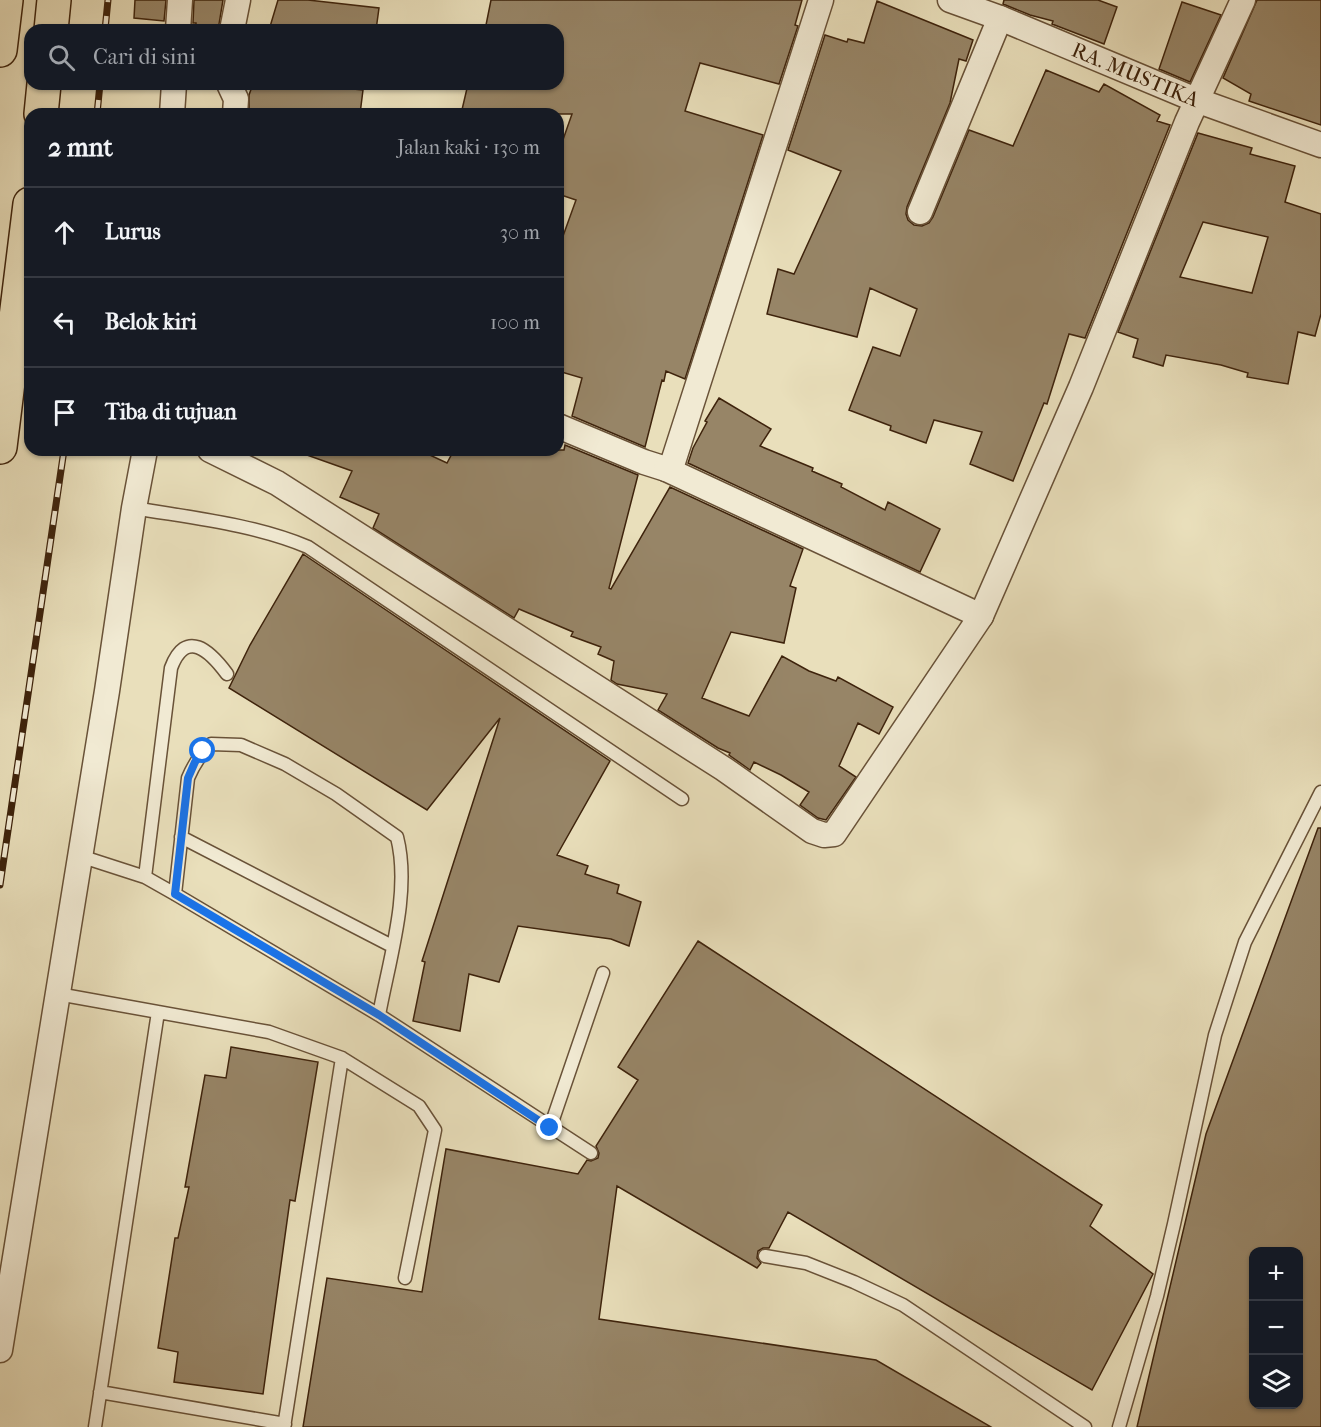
<!DOCTYPE html>
<html lang="id">
<meta charset="utf-8">
<style>
:root{--surface:#171b24;--page:#20242c;--text:#f1f3f6;--muted:#9ea1a6;--line:#363941}
body{margin:0;font-family:"IM FELL French Canon",serif;background:var(--page);color:var(--text)}
.controls{position:absolute;right:18px;bottom:18px;display:grid;overflow:hidden;border-radius:12px;box-shadow:0 2px 4px #0004}
.controls button{width:54px;height:54px;display:grid;place-items:center;padding:0;border:0;border-bottom:2px solid var(--line);background:var(--surface);color:var(--text);font:30px sans-serif}
.stop{position:absolute;width:18px;height:18px;margin:-14px;border:4px solid #1a73e8;border-radius:50%;background:#fff}
.stop.end{background:#1a73e8;border-color:#fff;box-shadow:0 2px 6px #0008}
.list{margin:0;padding:0;list-style:none}
h2{display:flex;justify-content:space-between;align-items:center;height:78px;margin:0;padding:0 24px;font-size:26px}
h2 small{font-size:20px;font-weight:400;color:var(--muted)}
.list li{display:grid;grid-template-columns:39px 1fr auto;gap:18px;align-items:center;box-sizing:border-box;height:90px;padding:0 24px;border-top:2px solid var(--line)}
.list b{display:block;font-size:22px;white-space:nowrap}
.list em{font-size:20px;font-style:normal;color:var(--muted)}
.icon{flex:none;width:33px;height:33px;fill:none;stroke:currentColor;stroke-width:2;stroke-linecap:round;stroke-linejoin:round}
.map{position:relative;flex:none;width:1321px;height:1427px;overflow:hidden}
.search{position:absolute;background:var(--surface);box-shadow:0 2px 4px #0004;left:24px;top:24px;width:540px;height:66px;display:flex;align-items:center;gap:15px;box-sizing:border-box;padding:0 21px;border-radius:18px;color:var(--muted);font-size:22px}
.panel{position:absolute;background:var(--surface);box-shadow:0 2px 4px #0004;left:24px;top:108px;width:540px;height:348px;border-radius:18px}
.map>svg:first-child{display:block}
.building{fill:#978567;stroke:#3e230c;stroke-width:1.5;fill-rule:evenodd}
.lines{fill:none;stroke-linecap:round;stroke-linejoin:round}
.service-casing{stroke:#695238;stroke-width:15}
.minor-casing{stroke:#695238;stroke-width:27}
.trunk-casing{stroke:#3e230c;stroke-width:36}
.service{stroke:#f1ead3;stroke-width:12}
.minor{stroke:#f1ead3;stroke-width:24}
.trunk{stroke:#e9dfbb;stroke-width:33}
.rail-casing{stroke:#3e230c;stroke-width:7}
.rail{stroke:#f1ead3;stroke-width:4.5;stroke-dasharray:14;stroke-linecap:butt}
.route{stroke:#1a73e8;stroke-width:8}
.labels{text-anchor:middle;dominant-baseline:central;stroke-width:5;stroke-linejoin:round;paint-order:stroke}
.street-label{font-size:21px;fill:#3e230c;stroke:#f1ead3}
</style>
<div class="map">
<svg width="1321" height="1427" viewBox="0 0 1321 1427">
<rect width="100%" height="100%" fill="#e9dfbb"/>
<filter id="stains"><feTurbulence type="fractalNoise" baseFrequency=".00333" numOctaves="4"/><feColorMatrix values="0 0 0 0 .2 0 0 0 0 .09 0 0 0 0 .02 0 0 0 .5 -.17"/></filter>
<radialGradient id="worn" r=".72"><stop offset=".6" stop-color="#630" stop-opacity="0"/><stop offset="1" stop-color="#630" stop-opacity=".3"/></radialGradient>
<path class="building" d="M135,0H166L164,21L134,18Z
M194,0H223L218,30H196V23H193Z
M278,0H308L379,8L376,30H269Z
M491,0H802L795,25L798,26L779,84L700,63L685,111L763,135L685,379L666,371L664,381L662,380L645,447L572,416L582,378L558,371V250L576,200L558,194V154L572,114H461L468,84H558V30H485Z
M1004,0H1098L1117,7L1104,44L1052,24L1053,21L1030,15L1003,4Z
M1257,0H1321V125L1249,101L1251,94L1223,78Z
M877,1L973,40L966,61L959,59L950,103L907,207L906,214L908,220L914,225L922,226L929,223L933,217L969,130L1013,146L1046,70L1099,92L1104,84L1160,115L1157,121L1170,125L1085,338L1069,334L1047,404L1044,403L1013,481L970,464L982,432L934,420L926,443L890,430L891,426L849,410L873,347L900,356L917,309L870,288L857,337L767,314L778,269L794,274L841,171L788,150L825,35L847,42L848,39L864,43Z
M1182,2L1221,15L1190,82L1159,69Z
M253,84H303L363,90L360,114H249V95Z
M1198,133L1252,148L1250,154L1295,166L1285,202L1321,214V314L1315,336L1298,332L1288,384L1247,377L1248,373L1221,365L1166,355L1163,366L1133,357L1138,339L1118,332ZM1203,222L1268,237L1252,293L1180,277Z
M719,398L771,429L760,446L813,468L812,471L842,484L841,487L885,510L888,502L940,529L920,572L688,463L693,448L707,422L705,421Z
M565,445L638,475L609,588L611,589L670,487L803,549L790,586L796,588L784,643L731,632L702,698L749,716L782,656L809,671L836,681L838,677L893,707L879,734L858,723L839,766L856,777L826,820L818,818L800,805L809,792L781,775L754,762L750,770L729,755L730,753L718,748L658,710L667,694L617,684L611,680L614,661L598,654L601,647L571,636L573,632L519,609L514,618L373,528L379,514L340,497L352,471L304,454V450H419L447,463L454,450H564Z
M303,554L610,761L557,855L588,866L585,874L619,885L617,893L641,902L629,946L611,939L518,926L499,982L469,974L460,1031L413,1021L425,962L422,961L500,718L427,810L229,688L250,645Z
M1318,828H1321V1427H1137L1206,1134ZM1254,1251H1299V1404H1254Z
M698,941L1102,1205L1090,1226L1153,1274L1092,1390L788,1212L769,1248H763L758,1251L757,1258L761,1263L757,1268L617,1186L599,1319L876,1360L991,1427H303L327,1278L422,1292L446,1149L578,1174L587,1160L591,1161L598,1158L599,1153L596,1146L638,1080L618,1067Z
M231,1047L318,1062L295,1201L290,1200L263,1394L174,1382L178,1352L158,1348L175,1238H178L189,1187H185L205,1075L226,1078Z"/>
<g class="lines">
<defs>
<path id="service" d="M134,508C192,518 253,524 308,547L682,799
M181,837L392,946
M80,856L145,877L175,894L379,1015L591,1153
M145,877L171,668C186,628 210,651 227,674
M175,894L188,778C194,764 200,754 211,744L241,745L285,764L336,794L397,837C411,892 389,960 379,1015
M58,994L269,1032L342,1058L419,1106L435,1130L405,1278
M550,1128L603,973
M765,1256L806,1263L854,1282L903,1305L1085,1427
M100,1392L285,1424
M95,1427L158,1012
M284,1427L342,1058
M1119,1427L1157,1296L1174,1224L1215,1035L1245,942L1321,792"/>
<g id="minor">
<path id="s1" d="M950,0L1000,18L1196,100L1321,145"/>
<path d="M178,30L180,0"/>
<path d="M232,30L238,0"/>
<path d="M229,84L236,99L235,114"/>
<path d="M172,114L174,84"/>
<path d="M920,212L1000,18"/>
<path d="M558,426L644,462L666,469L673,462L821,0"/>
<path d="M210,450L277,483L724,769L812,831L824,835L834,834L981,616L1081,387L1187,122L1243,0"/>
<path d="M666,469L981,616"/>
<path d="M0,1350L107,691L134,508L145,450"/>
</g>
<path id="trunk" d="M51,30L54,0
M0,50L6,0
M41,114L44,84
M0,447L30,204"/>
</defs>
<use href="#service" class="service-casing"/>
<use href="#minor" class="minor-casing"/>
<use href="#trunk" class="trunk-casing"/>
<use href="#service" class="service"/>
<use href="#minor" class="minor"/>
<use href="#trunk" class="trunk"/>
<defs>
<path id="rail" d="M105,30L108,0
M97,114L100,84
M0,885L64,450"/>
</defs>
<use href="#rail" class="rail-casing"/>
<use href="#rail" class="rail"/>
</g>
<g class="lines">
<path class="route" d="M203,751L195,762L188,778L175,894L379,1015L550,1128"/>
</g>
<g class="labels">
<g class="street-label">
<text stroke="none"><textPath href="#s1" startOffset="200">RA. MUSTIKA</textPath></text>
</g>
</g>
<rect width="100%" height="100%" filter="url(#stains)"/>
<rect width="100%" height="100%" fill="url(#worn)"/>
</svg>
<div class="controls">
<button>+</button>
<button>−</button>
<button><svg class="icon" aria-label="layers" viewBox="0 0 24 24"><path d="M12 4l9 5-9 5-9-5zM3 14l9 5 9-5"/></svg></button>
</div>
<div class="stop" style="left:203px;top:751px"></div>
<div class="stop end" style="left:550px;top:1128px"></div>
<div class="search"><svg class="icon" aria-label="search" viewBox="0 0 24 24"><circle cx="10" cy="10" r="6"/><path d="M15 15l6 6"/></svg>Cari di sini</div>
<section class="panel">
<h2>2 mnt<small>Jalan kaki · 130 m</small></h2>
<ul class="list">
<li><svg class="icon" aria-label="ahead" viewBox="0 0 24 24"><path d="M12 20V5M6 11l6-6 6 6"/></svg><div><b>Lurus</b></div><em>30 m</em></li>
<li><svg class="icon" aria-label="left" viewBox="0 0 24 24"><path d="M17 20v-9H6M10 6l-5 5 5 5"/></svg><div><b>Belok kiri</b></div><em>100 m</em></li>
<li><svg class="icon" aria-label="arrive" viewBox="0 0 24 24"><path d="M6 21V4h12l-3 4 3 4H6"/></svg><div><b>Tiba di tujuan</b></div></li>
</ul>
</section>
</div>
